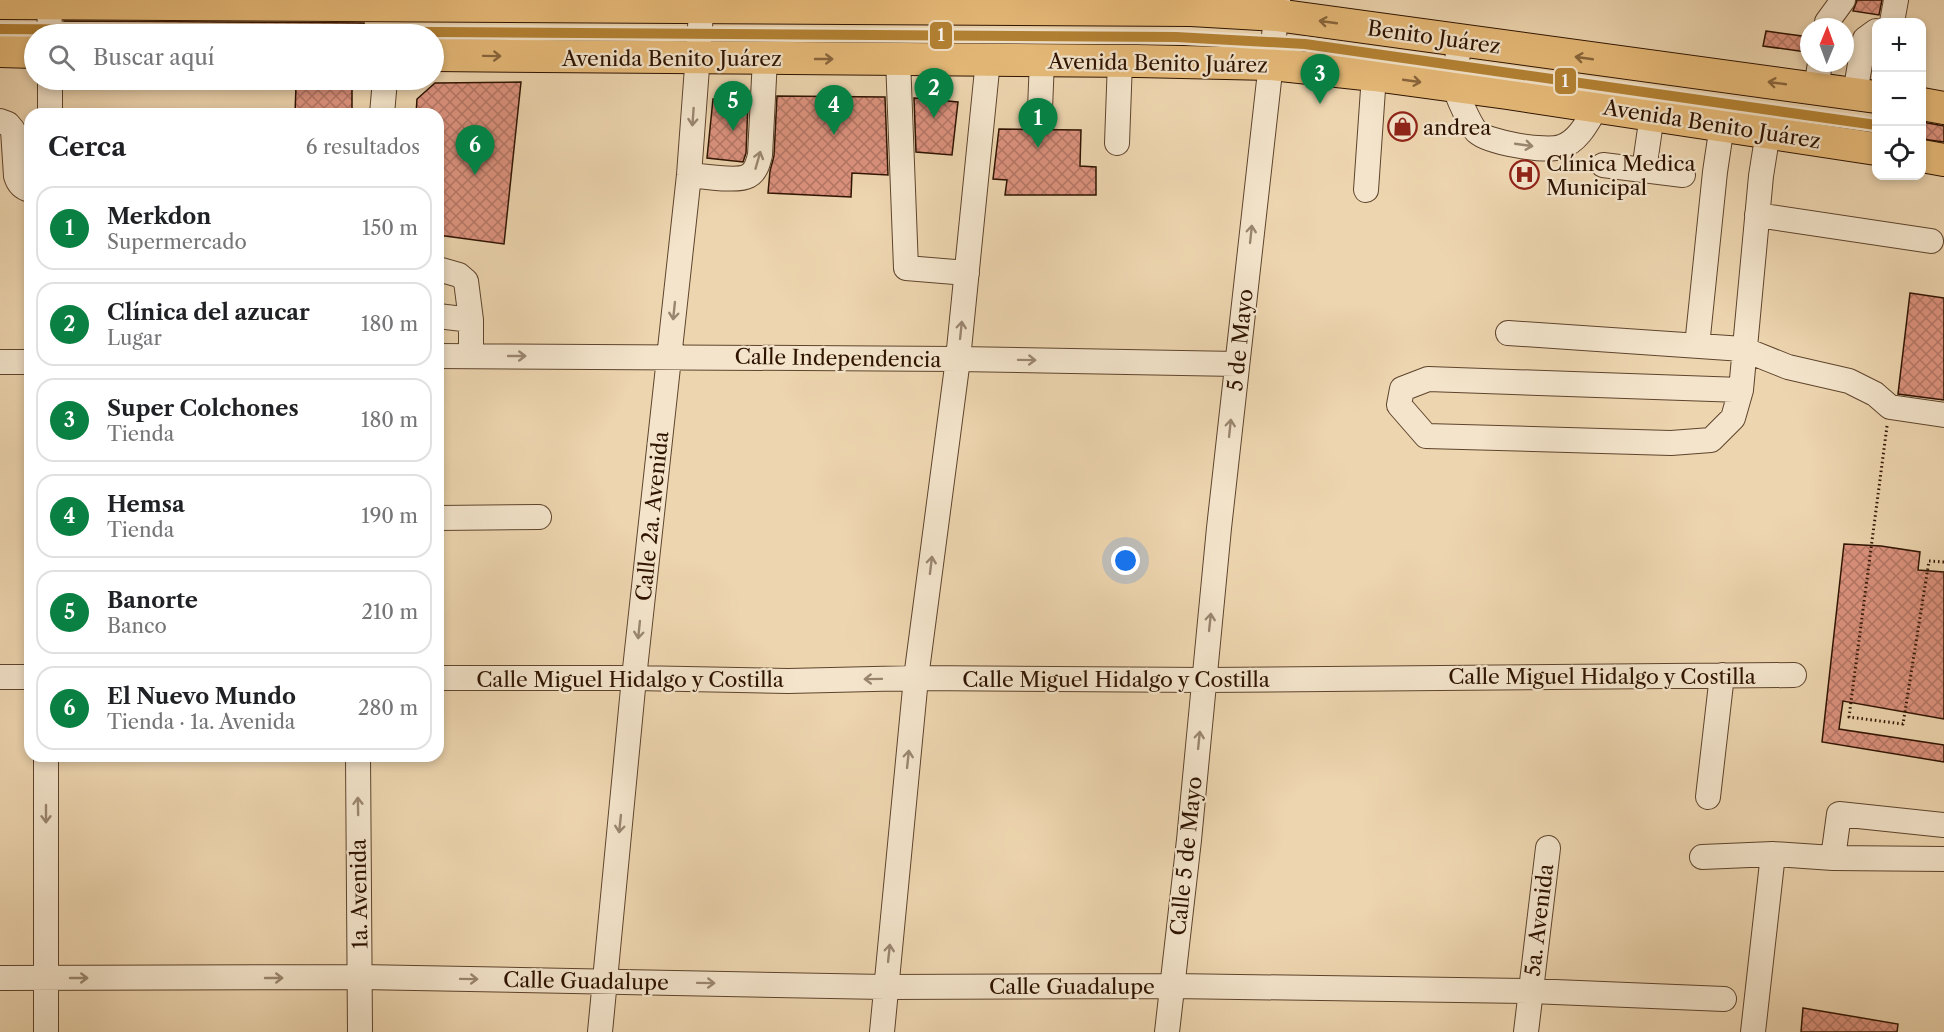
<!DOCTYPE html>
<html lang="es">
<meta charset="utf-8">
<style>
:root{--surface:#fff;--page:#f2f2f2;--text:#202124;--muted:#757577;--line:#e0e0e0;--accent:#0b8043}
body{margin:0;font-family:"Libre Caslon Text",serif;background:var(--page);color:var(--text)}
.controls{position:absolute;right:18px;top:18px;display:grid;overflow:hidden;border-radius:12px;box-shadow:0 3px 9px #0003}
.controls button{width:54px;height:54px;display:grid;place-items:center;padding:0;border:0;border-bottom:2px solid var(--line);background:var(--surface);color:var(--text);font:30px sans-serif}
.compass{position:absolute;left:1800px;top:18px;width:54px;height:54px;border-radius:50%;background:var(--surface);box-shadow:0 3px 9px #0003;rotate:1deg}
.you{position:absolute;left:1126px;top:561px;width:21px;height:21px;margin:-15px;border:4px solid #fff;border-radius:50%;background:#1a73e8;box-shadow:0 0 0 9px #1a73e833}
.badge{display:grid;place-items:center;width:39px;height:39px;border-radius:50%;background:var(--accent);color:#fff;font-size:20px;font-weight:700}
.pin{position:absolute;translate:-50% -50px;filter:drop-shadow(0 2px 3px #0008)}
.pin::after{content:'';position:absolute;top:32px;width:21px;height:18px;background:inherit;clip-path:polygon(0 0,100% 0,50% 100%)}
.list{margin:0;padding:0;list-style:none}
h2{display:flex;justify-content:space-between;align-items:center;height:78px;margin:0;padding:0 24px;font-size:26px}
h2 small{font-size:20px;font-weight:400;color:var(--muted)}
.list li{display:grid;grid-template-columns:39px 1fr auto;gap:18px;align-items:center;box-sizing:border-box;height:84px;margin:0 12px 12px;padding:0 12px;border:2px solid var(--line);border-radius:18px}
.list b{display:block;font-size:22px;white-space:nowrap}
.list p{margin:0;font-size:20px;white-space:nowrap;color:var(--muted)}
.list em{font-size:20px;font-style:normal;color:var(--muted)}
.icon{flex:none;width:33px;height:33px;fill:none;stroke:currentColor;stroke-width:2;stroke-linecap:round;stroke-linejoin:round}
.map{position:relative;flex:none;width:1944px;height:1032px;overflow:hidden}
.search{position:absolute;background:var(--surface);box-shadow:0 3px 9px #0003;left:24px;top:24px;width:420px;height:66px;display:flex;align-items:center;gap:15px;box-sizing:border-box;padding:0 21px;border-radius:33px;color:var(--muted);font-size:22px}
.panel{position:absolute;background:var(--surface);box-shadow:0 3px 9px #0003;left:24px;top:108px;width:420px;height:654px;border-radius:18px}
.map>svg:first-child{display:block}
.building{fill:url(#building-cross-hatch);stroke:#2e1301;stroke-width:1.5}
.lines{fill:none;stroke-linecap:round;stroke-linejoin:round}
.minor-casing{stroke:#5e442c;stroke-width:26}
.major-casing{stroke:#2e1301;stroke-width:34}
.path{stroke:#2e1301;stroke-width:3;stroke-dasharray:1.5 3;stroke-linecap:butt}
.minor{stroke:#f3e4cb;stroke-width:24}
.major{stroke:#e6ba78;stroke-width:32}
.metro-1-casing{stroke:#f3e4cb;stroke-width:15}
.metro-1{stroke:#b58334;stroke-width:10}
.oneway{stroke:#8a663c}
.oneway2{stroke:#9a8670}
.labels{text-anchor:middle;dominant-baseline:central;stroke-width:4.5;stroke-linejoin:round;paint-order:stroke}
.street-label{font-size:21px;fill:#2e1301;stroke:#f3e4cb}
.poi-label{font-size:21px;fill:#2e1301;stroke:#f3e4cb;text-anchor:start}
.line-badge{stroke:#f3e4cb;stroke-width:2}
.badge-label{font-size:16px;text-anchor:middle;font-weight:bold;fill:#fff}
</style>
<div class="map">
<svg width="1944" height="1032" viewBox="0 0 1944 1032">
<defs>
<pattern id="building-cross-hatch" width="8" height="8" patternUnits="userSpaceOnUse" patternTransform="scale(1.5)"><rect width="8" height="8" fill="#dc927e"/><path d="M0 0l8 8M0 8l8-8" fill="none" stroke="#b37665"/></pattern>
</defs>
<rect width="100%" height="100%" fill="#edd5af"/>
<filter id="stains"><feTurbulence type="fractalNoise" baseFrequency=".00333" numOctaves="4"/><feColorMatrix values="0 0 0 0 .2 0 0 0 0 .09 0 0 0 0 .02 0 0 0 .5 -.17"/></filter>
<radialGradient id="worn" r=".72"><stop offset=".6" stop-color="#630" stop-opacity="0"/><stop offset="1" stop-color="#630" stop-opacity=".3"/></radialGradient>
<path class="building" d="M1857,0H1882L1879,15L1853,11Z
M64,21L364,23V34H64Z
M1766,31L1809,37L1806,52L1763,46Z
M521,82L504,244L438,235V114H416L417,99L435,83Z
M296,86H352V114H295Z
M777,96L885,97L888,175L852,173L851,197L768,193L770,171L774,156Z
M914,98L958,102L952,155L916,152Z
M713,99L748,103L746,153L743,162L707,158Z
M1922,122L1944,126V142L1922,139Z
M999,129L1081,130L1080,166L1096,167V195H1005L1007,180L993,179Z
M1910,293L1944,298V400L1898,394Z
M1844,544L1881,546L1920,552L1918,570L1944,572V719L1843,701L1839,729L1944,745V762L1822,742Z
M1803,1008L1898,1024L1897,1032H1801Z"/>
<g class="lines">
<defs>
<path id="minor" d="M49,0L50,34
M1892,22L1896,0
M1826,27L1827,22L1843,0
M1460,41C1459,52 1453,76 1455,87C1456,94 1471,127 1477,132C1489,143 1545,152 1561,147C1579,141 1588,121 1597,106
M898,59L906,268L967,273
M1816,89L1820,63
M1855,94L1863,46L1865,39L1876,31
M1040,109L1042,60
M50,114V80
M382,114L385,80
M0,121L8,124L13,130L16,176C18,183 22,188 30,190
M1117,143L1120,61
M1603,165L1683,175
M1644,170L1652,115
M689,175C703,176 737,182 748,176C756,172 758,163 760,155L765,59
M1366,190L1374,75
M1757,215L1931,241
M438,269L459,275L466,281L471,320V356
M438,316L471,320
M1508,333L1743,349L1788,367L1849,381L1875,394L1890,407L1944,415
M1697,346L1715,172L1722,125
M438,356L958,359L1237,364
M0,362H30
M1741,390L1428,379L1402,389L1399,405L1426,436L1671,443L1711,440L1733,418L1741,390L1761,176L1768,132
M438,518L539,517
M0,677H30
M438,678H634L788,681L916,678L1205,680L1794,675
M46,756V1032
M358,756L360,1032
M1708,797L1722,675
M1702,857L1773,854L1833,858L1944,859
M1833,858L1839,814L1944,825
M0,978L360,977L885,987L1172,986L1531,991L1724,999
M600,1032L634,678L689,175L702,0
M882,1032L916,678L958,359L988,60
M1167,1032L1189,840L1219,528L1278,0
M1526,1032L1548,848
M1753,1032L1773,854"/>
<path id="major" d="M0,3L1191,10L1276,15L1876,97
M0,51L34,52
M434,55L1137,61L1270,64L1374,75L1507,93L1876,149
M1922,104L1944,108
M1922,156L1944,160"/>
</defs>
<use href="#minor" class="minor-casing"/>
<use href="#major" class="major-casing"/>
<path class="path" d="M1887,426L1849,717L1903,724L1929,561L1944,562"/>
<use href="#minor" class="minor"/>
<use href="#major" class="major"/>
<defs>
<path id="metro-1" d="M0,29L1176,37L1305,44L1876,125"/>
</defs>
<use href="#metro-1" class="metro-1-casing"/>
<use href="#metro-1" class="metro-1"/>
</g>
<defs><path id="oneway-shaft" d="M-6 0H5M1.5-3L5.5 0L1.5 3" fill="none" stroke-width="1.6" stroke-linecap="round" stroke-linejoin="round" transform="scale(1.5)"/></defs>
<g class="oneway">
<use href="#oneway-shaft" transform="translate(1328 22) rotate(-172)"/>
<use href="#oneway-shaft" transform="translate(492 56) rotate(1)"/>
<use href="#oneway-shaft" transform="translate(1584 58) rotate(-172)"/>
<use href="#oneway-shaft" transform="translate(824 59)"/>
<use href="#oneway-shaft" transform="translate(1412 81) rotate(8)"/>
<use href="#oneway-shaft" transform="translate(1777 83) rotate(-172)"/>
</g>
<g class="oneway2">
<use href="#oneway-shaft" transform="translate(693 117) rotate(94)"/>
<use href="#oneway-shaft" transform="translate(1524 145) rotate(8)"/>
<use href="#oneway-shaft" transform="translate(758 160) rotate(-74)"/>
<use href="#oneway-shaft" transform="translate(1251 234) rotate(-84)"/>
<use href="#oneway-shaft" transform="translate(674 311) rotate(96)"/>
<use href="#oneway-shaft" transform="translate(961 330) rotate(-84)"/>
<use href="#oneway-shaft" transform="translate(517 356)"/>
<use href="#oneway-shaft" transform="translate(1027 360) rotate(1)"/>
<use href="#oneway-shaft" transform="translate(1230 428) rotate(-84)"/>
<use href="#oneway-shaft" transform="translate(931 565) rotate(-83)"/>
<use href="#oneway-shaft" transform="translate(1210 622) rotate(-84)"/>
<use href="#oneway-shaft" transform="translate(639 630) rotate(96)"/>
<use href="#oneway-shaft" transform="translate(873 679) rotate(179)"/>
<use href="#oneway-shaft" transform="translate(1199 740) rotate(-84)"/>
<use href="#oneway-shaft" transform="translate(908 759) rotate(-84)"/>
<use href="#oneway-shaft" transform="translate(358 806) rotate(-91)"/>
<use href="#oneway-shaft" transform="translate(46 814) rotate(90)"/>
<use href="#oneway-shaft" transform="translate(620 824) rotate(96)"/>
<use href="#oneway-shaft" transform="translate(889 953) rotate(-84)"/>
<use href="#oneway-shaft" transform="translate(79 978)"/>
<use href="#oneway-shaft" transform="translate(274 978)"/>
<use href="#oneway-shaft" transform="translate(469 979) rotate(1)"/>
<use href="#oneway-shaft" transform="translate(706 983) rotate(1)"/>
</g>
<defs>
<symbol id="shop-ring" viewBox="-11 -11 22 22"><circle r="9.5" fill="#f3e4cb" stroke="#8f2418" stroke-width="1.5"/><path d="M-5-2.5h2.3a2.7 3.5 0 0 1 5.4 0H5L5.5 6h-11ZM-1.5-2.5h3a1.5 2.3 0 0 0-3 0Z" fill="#8f2418"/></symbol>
<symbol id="hospital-ring" viewBox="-11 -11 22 22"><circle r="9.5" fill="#f3e4cb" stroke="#8f2418" stroke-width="1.5"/><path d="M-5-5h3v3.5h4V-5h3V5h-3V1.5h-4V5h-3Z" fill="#8f2418"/></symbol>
</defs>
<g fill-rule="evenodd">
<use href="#shop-ring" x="1386" y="110" width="33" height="33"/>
<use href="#hospital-ring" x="1508" y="158" width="33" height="33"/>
</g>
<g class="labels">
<g class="street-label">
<text transform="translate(1434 37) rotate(8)">Benito Juárez</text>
<text x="672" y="58">Avenida Benito Juárez</text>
<text transform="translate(1158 63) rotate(1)">Avenida Benito Juárez</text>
<text transform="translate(1712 124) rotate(9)">Avenida Benito Juárez</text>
<text transform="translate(1240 340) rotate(-84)">5 de Mayo</text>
<text transform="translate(838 358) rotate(1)">Calle Independencia</text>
<text transform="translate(652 516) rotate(-84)">Calle 2a. Avenida</text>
<text x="1602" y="676">Calle Miguel Hidalgo y Costilla</text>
<text x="630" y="679">Calle Miguel Hidalgo y Costilla</text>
<text x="1116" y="679">Calle Miguel Hidalgo y Costilla</text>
<text transform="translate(1186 856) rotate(-84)">Calle 5 de Mayo</text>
<text transform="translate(359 894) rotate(-91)">1a. Avenida</text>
<text transform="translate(1539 920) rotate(-83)">5a. Avenida</text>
<text transform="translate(586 981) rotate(1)">Calle Guadalupe</text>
<text x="1072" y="986">Calle Guadalupe</text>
</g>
<g class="poi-label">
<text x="1423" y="127">andrea</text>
<text x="1546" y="163">Clínica Medica<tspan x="1546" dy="24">Municipal</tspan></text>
</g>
</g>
<g class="line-badge">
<rect x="929" y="21" width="24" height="29" rx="6" fill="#b58334"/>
<rect x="1554" y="67" width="23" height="28" rx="6" fill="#b58334"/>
</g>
<g class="badge-label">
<text x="941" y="41">1</text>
<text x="1565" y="87">1</text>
</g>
<rect width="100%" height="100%" filter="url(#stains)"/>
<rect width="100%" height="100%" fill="url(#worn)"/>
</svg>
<div class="controls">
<button>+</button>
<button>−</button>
<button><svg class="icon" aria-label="locate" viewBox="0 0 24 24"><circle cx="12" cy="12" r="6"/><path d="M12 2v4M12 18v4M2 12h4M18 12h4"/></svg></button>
</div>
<svg class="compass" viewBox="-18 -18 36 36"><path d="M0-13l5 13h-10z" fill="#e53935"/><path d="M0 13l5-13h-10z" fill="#757577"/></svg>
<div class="you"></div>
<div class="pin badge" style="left:1038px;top:148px">1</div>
<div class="pin badge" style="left:934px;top:118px">2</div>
<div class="pin badge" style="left:1320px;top:104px">3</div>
<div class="pin badge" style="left:834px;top:135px">4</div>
<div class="pin badge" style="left:733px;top:131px">5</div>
<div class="pin badge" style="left:475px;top:175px">6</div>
<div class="search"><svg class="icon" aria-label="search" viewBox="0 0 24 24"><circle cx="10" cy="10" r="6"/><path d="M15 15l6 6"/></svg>Buscar aquí</div>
<section class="panel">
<h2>Cerca<small>6 resultados</small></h2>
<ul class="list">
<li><span class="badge">1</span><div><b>Merkdon</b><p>Supermercado</p></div><em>150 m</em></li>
<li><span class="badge">2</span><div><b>Clínica del azucar</b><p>Lugar</p></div><em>180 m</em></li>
<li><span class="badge">3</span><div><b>Super Colchones</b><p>Tienda</p></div><em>180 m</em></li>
<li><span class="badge">4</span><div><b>Hemsa</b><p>Tienda</p></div><em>190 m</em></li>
<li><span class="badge">5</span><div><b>Banorte</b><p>Banco</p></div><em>210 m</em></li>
<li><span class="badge">6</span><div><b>El Nuevo Mundo</b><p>Tienda · 1a. Avenida</p></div><em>280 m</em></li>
</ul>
</section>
</div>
